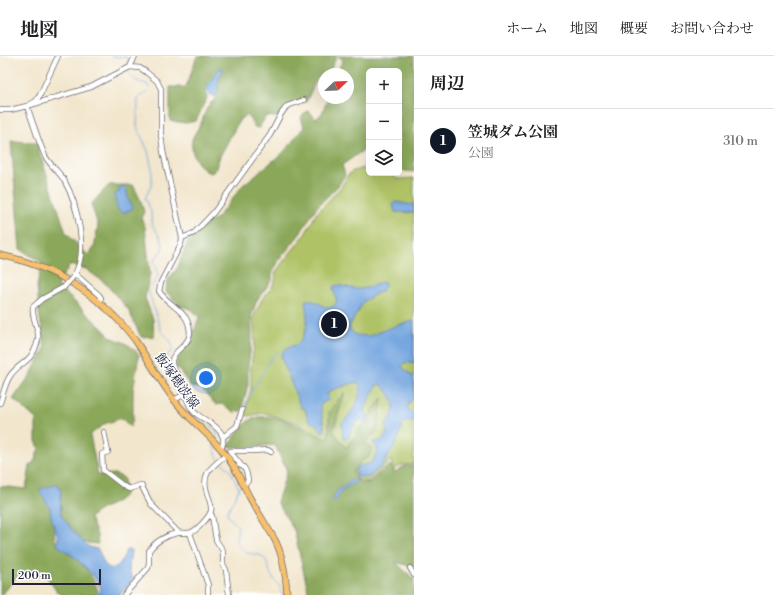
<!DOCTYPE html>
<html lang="ja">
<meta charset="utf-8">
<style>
:root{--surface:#fff;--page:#f2f2f2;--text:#202124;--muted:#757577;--line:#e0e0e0;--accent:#111827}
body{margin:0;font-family:"Libre Bodoni","Noto Serif JP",serif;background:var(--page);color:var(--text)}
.controls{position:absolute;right:12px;top:12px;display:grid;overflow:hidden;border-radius:6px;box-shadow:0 4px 16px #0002}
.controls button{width:36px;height:36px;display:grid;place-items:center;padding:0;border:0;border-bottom:1px solid var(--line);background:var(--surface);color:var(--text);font:20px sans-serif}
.compass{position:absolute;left:318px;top:12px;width:36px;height:36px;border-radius:50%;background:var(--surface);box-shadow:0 4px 16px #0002;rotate:67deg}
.scale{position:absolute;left:12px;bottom:10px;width:89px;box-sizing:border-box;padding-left:4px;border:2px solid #22223b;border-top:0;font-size:11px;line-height:14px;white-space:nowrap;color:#22223b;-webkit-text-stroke:3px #fff;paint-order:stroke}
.you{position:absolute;left:206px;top:322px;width:14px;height:14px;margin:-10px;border:3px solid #fff;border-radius:50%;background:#1a73e8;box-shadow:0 0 0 6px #1a73e833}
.badge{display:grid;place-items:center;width:26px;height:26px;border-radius:50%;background:var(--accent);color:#fff;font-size:13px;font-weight:700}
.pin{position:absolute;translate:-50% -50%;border:2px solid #fff;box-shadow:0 1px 4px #0006}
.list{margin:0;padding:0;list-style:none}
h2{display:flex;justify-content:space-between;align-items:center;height:52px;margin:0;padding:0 16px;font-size:17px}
h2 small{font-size:13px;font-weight:400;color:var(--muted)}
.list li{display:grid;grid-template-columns:26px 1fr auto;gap:12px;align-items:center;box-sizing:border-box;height:64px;padding:0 16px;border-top:1px solid var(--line)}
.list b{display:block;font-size:15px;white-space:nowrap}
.list p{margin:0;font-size:13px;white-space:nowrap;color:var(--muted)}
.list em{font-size:13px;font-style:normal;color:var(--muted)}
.icon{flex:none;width:22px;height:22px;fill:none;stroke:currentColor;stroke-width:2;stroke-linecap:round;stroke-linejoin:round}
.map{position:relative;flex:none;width:414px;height:539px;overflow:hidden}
header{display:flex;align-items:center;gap:24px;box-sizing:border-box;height:56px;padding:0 20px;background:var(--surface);border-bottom:1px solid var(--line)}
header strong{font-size:19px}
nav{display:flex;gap:22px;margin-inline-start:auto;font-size:14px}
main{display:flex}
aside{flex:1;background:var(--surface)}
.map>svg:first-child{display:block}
.green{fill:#afc265;stroke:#687250}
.forest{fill:#8ba85a;stroke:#56654a}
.water{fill:#74a6df;stroke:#4b648d}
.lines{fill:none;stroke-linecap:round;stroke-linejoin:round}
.stream{stroke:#74a6df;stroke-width:1}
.minor-casing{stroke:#6b676e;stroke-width:6}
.major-casing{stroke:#6b676e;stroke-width:7}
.minor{stroke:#fff;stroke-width:4.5}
.major{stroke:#f7c06c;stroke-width:5.5}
.minor-bridge-casing{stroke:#6b676e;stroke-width:6;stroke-linecap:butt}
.minor-bridge{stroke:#fff;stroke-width:4.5}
.labels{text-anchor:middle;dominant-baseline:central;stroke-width:3;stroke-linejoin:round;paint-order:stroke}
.street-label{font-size:13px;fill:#22223b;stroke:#fff}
</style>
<header>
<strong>地図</strong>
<nav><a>ホーム</a><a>地図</a><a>概要</a><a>お問い合わせ</a></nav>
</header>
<main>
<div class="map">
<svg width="414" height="539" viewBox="0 0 414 539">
<rect width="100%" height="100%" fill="#fff"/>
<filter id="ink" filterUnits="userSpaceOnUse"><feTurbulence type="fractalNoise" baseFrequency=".025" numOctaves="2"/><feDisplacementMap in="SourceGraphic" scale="8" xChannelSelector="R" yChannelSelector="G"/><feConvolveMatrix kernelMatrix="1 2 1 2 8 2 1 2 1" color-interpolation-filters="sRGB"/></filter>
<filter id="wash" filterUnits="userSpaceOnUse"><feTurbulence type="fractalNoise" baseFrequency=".012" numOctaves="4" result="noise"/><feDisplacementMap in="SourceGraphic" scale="16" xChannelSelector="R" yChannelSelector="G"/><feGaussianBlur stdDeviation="0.9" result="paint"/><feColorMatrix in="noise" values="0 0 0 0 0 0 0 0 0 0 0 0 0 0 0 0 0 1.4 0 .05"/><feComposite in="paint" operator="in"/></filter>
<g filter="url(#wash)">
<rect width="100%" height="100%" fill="#f2e6cc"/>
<path class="green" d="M364,112L369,113V117H387L398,123L414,122V408L402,409L393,414L391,404L379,417L368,426L341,419L300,368L264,357L248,360L244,358L251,333V309L255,285L253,262L262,243L272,231L276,222L275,218L282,207L304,180L316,158L341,131L348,119L353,115Z"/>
<path class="forest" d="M197,0H337L328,18H324V23L318,21L306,46L294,45L282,62L266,60L259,72L254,71L248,59L240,63L220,100L215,115L210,117C198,112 190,97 192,84C193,79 200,70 202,65C205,57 207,48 215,44L216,22L206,35L207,42L196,65L186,67L170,65V31H186Z
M337,0H414V116L399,114V15H369V76L365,93L342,109L345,119L338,130L316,152L299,179L279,204L272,218V224L257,244L251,261L252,284L248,309V329L241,355L234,356L222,348L216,349L201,332L191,331L176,310L178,298L194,276L199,261L191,253L180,250L166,236L168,224L178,211L189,181L218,161L243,129L283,97L304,71L301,61L308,54L316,63L322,57L328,42H348V18H337L343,3Z
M11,85L36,86L66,177L88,199L94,192L98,169L91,148L109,129H133L141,145L144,156L141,162L145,171L150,217L145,242L153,263L154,280L141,281L128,253L105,227L86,213L70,209L57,229L112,282C122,285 133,290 139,299L133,335V364L130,371L122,362L104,368L90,379L98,419L115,418L124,422L126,437C115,451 101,449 90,462L97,479L98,488L80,486L52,456L55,484C72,498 92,514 98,535L95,539H62L57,536L47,521L19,518L2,539H0V430L26,433L30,410L35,404L39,392L36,385V363L13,343L30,320L45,292L39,256L37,230L42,207L20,193Z
M345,336L333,375L346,392L382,342L378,373L366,388L372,393L368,402L362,404L353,416L359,426L369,427L390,409L395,416L405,410H414V511L395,506L414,523V539H309L294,474L277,446L287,415L275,389L250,391H228C234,383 240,372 247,366C267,350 307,374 326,383L329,378V356Z"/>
<path class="water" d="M219,12H221L223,14L219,22L217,38L213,41L207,35L206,33Z
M124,131L127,135L128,143L133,151L132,153L124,157L118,154L114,139L119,136V133Z
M395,146L414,149V157L395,156L393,148Z
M384,226L385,228V230L381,235L364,245L350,269L349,272L355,279L369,280L395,270L414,265V307C410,306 403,305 402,311L414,321V343L411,344L407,352L414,359V367L407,365L403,367L396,388L381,411L368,422L357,420L355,413C360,408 368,410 373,405L378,393L372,386L381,385L387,377L386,367C400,355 393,338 380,328L377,329L364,354L369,363L367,364L361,363C355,367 350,374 348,382L345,383L343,380L342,367C351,358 362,343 360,329L356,326L332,334L327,338L329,344L322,347L320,350L325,375L322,376L318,370L308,364L305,353L301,352L281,301C284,292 290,291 298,288C309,273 308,263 305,246L306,244C315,242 322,252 331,252L337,246L333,232L334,230C340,228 352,233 359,233C367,233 376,228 384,226Z
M355,422L357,424L355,427L343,433L335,446H333C332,435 347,428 355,422Z
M58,428C64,437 59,448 61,458C62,462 82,486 87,489C90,492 94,492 98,493L105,509L111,513C120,511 123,503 126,494H131L129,513L133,523L120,539H97L101,533C94,515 72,499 57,489L58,481L51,462L50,452L39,434C42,432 53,430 58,428Z"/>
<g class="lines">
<path class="stream" d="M111,0L126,1L128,3L127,10
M128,15C132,24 138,26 147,28L149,32L148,36L138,42L137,71L148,95L152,113V128L145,142L151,155L152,168L160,181L163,189L162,194L154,204L158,220L149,236L161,275L170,284L173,291L172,295L167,300L162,308L171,319L178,325L183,338
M184,341L189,355L195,360
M204,366L217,376L216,384
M240,367L248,342L273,299L285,294
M225,383L232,381L238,372
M214,389V392L218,403
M220,405L230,414L239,433L227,456L228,460L238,470L236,485L237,488L247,497L260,499L266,504L271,519L280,531L282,539"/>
</g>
</g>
<g filter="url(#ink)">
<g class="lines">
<defs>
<path id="minor" d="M58,0L40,39L36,45L27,50C33,67 38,84 45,100C50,109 58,115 64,124C77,147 90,198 73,221
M130,11L135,0
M0,54H10L27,50L91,31L130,11L140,12L146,16L157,25L161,33V79L163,95L182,182L181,188L161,226L159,235C165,246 181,252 187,264C198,289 174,291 172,304C170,312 178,317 180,324C182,328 184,334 185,338L174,344
M182,182L194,177L214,156L270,79L281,58L287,50L304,44
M75,218L99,239L101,242L99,246
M185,338C188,345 189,351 194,356C203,364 219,369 223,381
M0,347C3,339 5,327 10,320C20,305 32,308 38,284C40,273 31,262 33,251L42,243L64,231
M104,376L108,396L102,398L103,414L125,431L129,433L141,429L151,448L178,476
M221,393L223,387V381L237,370L242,354
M240,408L231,397L230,395H252L268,394L271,396
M239,409C246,410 247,418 248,425L243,429
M210,457L212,460L216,484L223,495V508L226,514L229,539
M190,477L208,529V539
M410,512L414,519
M124,539L148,512L149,506V495C154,486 167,479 177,477C182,476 187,478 192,476C198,473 206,464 210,458C216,448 199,432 208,416C212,410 220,404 226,399"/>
<path id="major" d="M0,199C54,210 102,240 135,284C149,304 160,326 175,345C188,362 206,376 221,393C234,407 241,425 250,442C258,457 268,471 276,486C284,503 286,521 287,539"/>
</defs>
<use href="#minor" class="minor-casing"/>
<use href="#major" class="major-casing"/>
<use href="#minor" class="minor"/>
<use href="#major" class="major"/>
<defs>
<path id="minor-bridge" d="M64,231L73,221"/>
</defs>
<use href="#minor-bridge" class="minor-bridge-casing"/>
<use href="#minor-bridge" class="minor-bridge"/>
</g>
</g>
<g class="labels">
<g class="street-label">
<text transform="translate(177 325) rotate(54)">飯塚穂波線</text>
</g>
</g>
</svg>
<div class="controls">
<button>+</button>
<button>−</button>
<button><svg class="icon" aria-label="layers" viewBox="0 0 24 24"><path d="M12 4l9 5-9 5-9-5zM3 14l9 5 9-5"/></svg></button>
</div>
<svg class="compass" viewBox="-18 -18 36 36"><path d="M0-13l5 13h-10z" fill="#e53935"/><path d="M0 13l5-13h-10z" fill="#757577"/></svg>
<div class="scale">200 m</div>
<div class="you"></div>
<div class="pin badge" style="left:334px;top:268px">1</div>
</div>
<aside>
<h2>周辺<small></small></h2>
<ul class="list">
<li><span class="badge">1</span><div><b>笠城ダム公園</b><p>公園</p></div><em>310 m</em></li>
</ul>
</aside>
</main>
